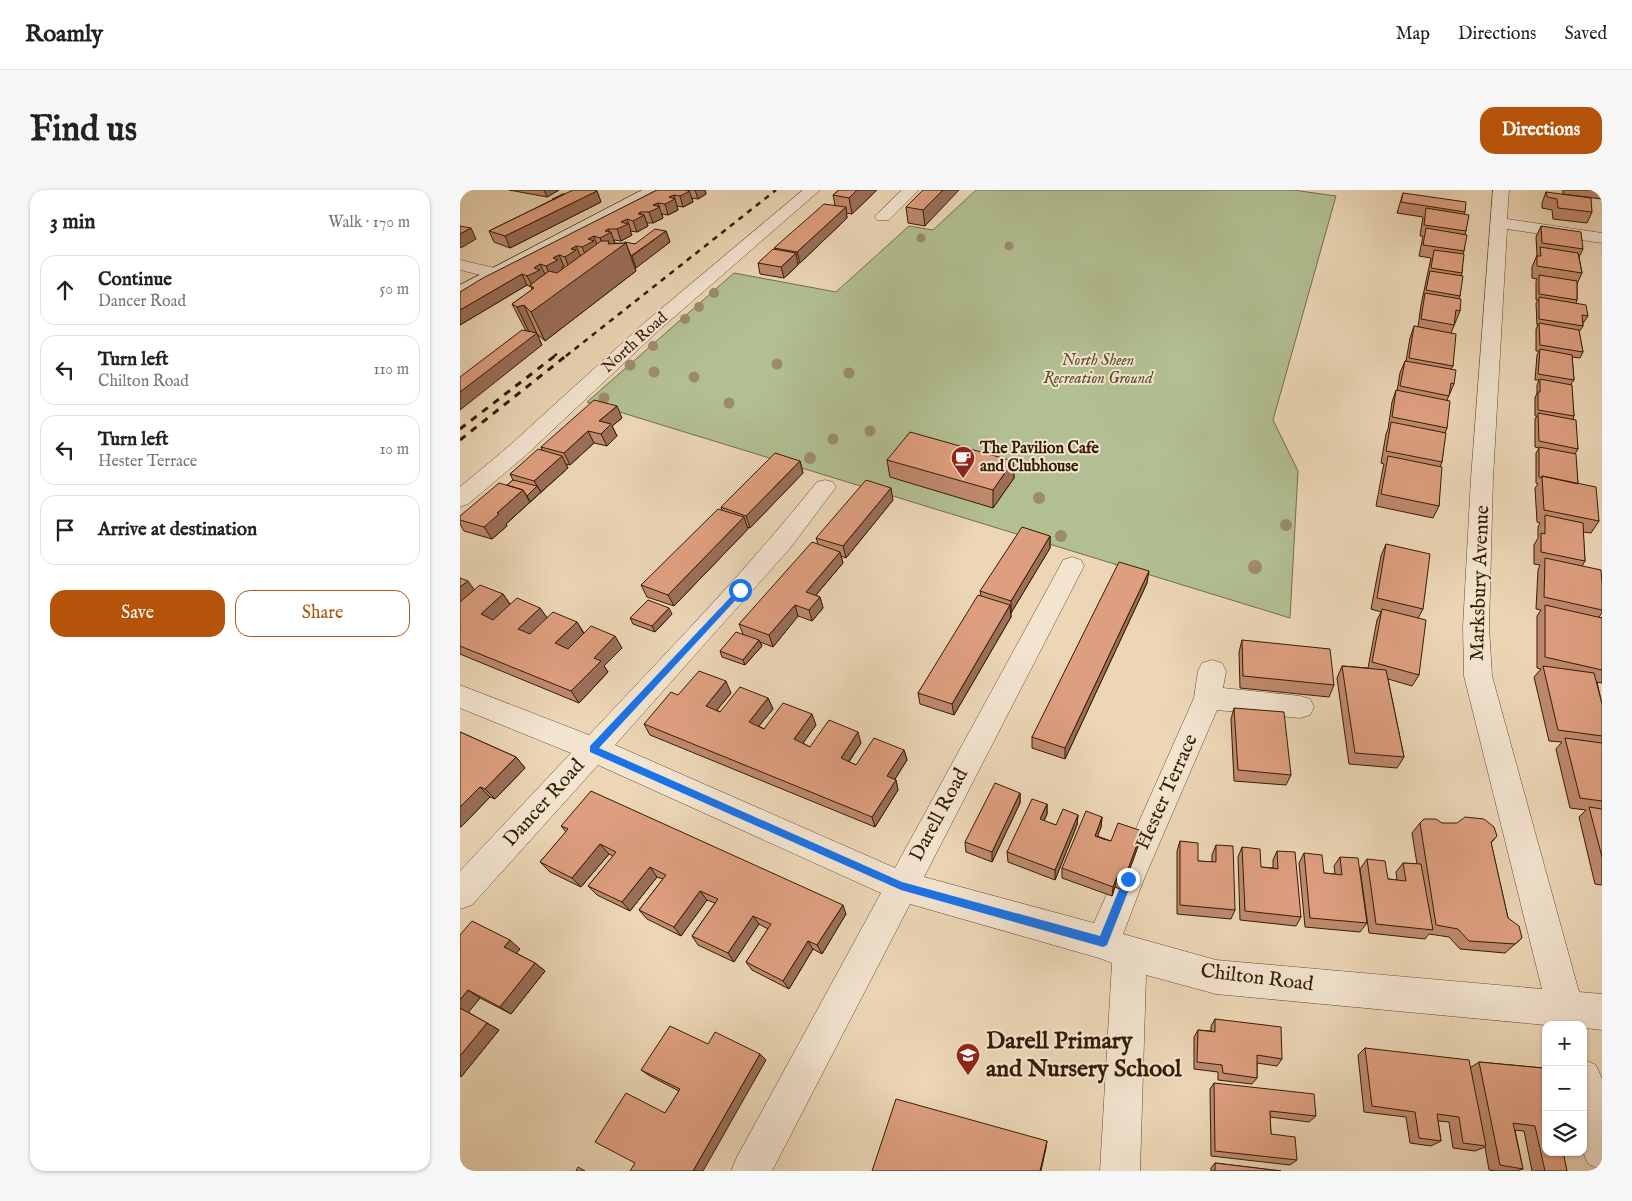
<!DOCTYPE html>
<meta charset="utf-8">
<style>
:root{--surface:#fff;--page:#f6f6f6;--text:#222;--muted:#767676;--line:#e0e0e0;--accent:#b45309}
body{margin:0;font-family:"IM FELL English",serif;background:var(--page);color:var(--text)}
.controls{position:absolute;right:15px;bottom:15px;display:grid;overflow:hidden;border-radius:10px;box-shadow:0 1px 4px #0004}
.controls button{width:45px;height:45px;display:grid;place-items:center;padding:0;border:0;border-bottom:1px solid var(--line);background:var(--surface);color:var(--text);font:25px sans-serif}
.stop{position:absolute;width:15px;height:15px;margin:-11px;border:4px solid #1a73e8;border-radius:50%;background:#fff}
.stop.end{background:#1a73e8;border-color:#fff;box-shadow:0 1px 5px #0008}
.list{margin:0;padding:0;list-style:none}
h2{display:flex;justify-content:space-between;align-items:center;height:65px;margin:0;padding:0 20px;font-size:21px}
h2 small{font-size:16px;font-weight:400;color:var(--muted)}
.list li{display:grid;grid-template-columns:32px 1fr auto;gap:15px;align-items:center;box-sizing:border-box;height:70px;margin:0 10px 10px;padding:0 10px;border:1px solid var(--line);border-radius:15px}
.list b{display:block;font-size:19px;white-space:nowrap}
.list p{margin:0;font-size:16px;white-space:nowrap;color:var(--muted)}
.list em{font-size:16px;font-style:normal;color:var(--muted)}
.actions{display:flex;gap:10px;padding:15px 20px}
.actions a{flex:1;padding:11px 0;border:1px solid var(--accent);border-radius:15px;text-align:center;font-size:18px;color:var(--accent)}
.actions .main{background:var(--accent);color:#fff}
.icon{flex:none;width:28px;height:28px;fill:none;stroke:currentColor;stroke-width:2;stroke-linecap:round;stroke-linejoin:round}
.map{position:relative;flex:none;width:1142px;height:981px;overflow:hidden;border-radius:15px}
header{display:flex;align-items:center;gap:30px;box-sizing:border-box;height:70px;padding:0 25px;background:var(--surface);border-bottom:1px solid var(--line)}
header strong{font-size:24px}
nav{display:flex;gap:28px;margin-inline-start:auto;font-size:18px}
.intro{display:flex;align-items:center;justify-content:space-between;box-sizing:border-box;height:120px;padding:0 30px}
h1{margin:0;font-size:35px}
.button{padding:12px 22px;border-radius:15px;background:var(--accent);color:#fff;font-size:18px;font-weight:700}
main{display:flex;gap:30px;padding:0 30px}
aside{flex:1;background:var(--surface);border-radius:15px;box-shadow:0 1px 4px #0004}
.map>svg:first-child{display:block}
.green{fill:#b2bf92;stroke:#736e4a}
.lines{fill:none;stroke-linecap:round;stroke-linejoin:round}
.street-casing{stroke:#624a2e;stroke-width:1}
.secondary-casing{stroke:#341c01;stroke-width:1}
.street{fill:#f3e4d0;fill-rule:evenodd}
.secondary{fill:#f3e4d0;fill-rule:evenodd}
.rail-far1{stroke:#341c01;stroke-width:2.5;stroke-dasharray:5.5 5.5;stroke-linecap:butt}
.rail{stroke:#341c01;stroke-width:3;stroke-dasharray:7 7;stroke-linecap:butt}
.tree{fill:#9c8b6a}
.wall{fill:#bf896e;stroke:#341c01}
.shaded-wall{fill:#9b6f5a;stroke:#341c01}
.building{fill:#de9f80;stroke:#341c01}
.route{fill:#1a73e8}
.labels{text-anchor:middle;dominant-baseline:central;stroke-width:4;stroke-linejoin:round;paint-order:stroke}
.far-street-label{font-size:16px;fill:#341c01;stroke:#f3e4d0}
.far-park-label{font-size:16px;font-style:italic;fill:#5a4d2c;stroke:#f3e4d0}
.far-poi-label{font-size:16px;font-weight:bold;fill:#341c01;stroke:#f3e4d0;text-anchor:start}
.street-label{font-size:20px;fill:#341c01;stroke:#f3e4d0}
.near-poi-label{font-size:24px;font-weight:bold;fill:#341c01;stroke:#f3e4d0;text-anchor:start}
</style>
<header>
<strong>Roamly</strong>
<nav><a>Map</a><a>Directions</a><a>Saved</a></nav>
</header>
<div class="intro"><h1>Find us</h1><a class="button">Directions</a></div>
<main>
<aside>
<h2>3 min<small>Walk · 170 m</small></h2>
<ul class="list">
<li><svg class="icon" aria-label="ahead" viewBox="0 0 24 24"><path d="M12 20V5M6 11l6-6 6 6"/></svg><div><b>Continue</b><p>Dancer Road</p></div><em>50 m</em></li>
<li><svg class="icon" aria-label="left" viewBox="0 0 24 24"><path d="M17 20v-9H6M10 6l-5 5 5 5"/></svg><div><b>Turn left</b><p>Chilton Road</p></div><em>110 m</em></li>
<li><svg class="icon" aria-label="left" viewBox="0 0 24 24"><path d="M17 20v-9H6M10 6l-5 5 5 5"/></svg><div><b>Turn left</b><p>Hester Terrace</p></div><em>10 m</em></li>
<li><svg class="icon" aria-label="arrive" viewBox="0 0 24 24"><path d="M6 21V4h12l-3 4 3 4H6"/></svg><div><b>Arrive at destination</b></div></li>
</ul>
<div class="actions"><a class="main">Save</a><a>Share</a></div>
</aside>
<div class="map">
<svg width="1142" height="981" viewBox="0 0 1142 981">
<rect width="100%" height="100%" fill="#ecd6b6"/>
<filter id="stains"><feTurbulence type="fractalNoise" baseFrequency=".004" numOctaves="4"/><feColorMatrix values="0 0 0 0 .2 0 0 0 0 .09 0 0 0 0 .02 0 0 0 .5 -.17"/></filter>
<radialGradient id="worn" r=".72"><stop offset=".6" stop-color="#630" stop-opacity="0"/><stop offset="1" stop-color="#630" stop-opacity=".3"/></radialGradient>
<path class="green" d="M516,0H833L876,6L813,230L838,281L830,428L127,212L274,83L376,102L449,36L473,40Z"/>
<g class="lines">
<defs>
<path id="street" d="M343,0H360L197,142L65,266L8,314L0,317V297L49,256L183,134Z
M442,0H459L429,30H417L415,27L417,24Z
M1033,0H1049L1047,29L1142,43V53L1047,39L1033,288L1029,437L1032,486L1119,802L1142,804V840L1125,838L1123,842V835H1086L756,804L686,785L680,981H640L652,773L639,768L450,714L312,981H271L277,967L421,703L138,575L12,715L0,719V681L111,563L0,518V495L129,545C207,462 286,381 357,292L365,290L373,292L376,297L331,357L155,555L435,678L600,376L603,370L612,367L621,370L624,376L464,687L634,733L734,508L738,481L742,473L752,470L762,473L766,481L763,498L840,506L850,509L854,517L850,525L840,528L757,520L684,689L663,744L756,770L1082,799L1004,486L1003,437L1011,288Z
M0,70L39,79L42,83L39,87L33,88L0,80Z
M1123,869L1136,875L1142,889V980L1128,974L1123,962Z"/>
<path id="secondary" d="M182,0H202L199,3L6,106L0,107V95Z"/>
</defs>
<use href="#street" class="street-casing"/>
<use href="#secondary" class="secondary-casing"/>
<use href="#street" class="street"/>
<use href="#secondary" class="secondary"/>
<path class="rail-far1" d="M94,166L97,164
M106,166L316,0"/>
<path class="rail" d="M0,239L96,165
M0,250L107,165"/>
</g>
<g class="tree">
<circle cx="461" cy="48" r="4.5"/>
<circle cx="549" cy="56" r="4.5"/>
<circle cx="254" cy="103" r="5"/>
<circle cx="239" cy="117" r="5"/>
<circle cx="225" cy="129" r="5"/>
<circle cx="193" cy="156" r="5"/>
<circle cx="317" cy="174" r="5.5"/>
<circle cx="170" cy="175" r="5.5"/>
<circle cx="194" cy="182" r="5.5"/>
<circle cx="389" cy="183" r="5.5"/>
<circle cx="234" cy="187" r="5.5"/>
<circle cx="144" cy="208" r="5.5"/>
<circle cx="269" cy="213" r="5.5"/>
<circle cx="410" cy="241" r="5.5"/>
<circle cx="373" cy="249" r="5.5"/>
<circle cx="350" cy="268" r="6"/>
<circle cx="579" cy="308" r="6"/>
<circle cx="826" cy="335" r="6"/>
<circle cx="601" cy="346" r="6"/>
<circle cx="795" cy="377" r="7"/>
</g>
<path class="wall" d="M49,0H99L87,7Z
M197,0H245L246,4L238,9L232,8L233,12L223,17L217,16L218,20L208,25L202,24L203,28L193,33H187L188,36L177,42L170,41L172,45L161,51L154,50L155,53L175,54L206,41L210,52L175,78L176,81L85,151L77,144L82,155L66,141L52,114L72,100L71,97L67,95L0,135V102Z
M379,0H417L392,24L386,23L387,28L340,73H338V75L324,88L300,84L298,73L315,59L314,58L375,15L373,5Z
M463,0L465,36L448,33L446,17Z
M1103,0H1142V9L1103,4Z
M137,1L141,12L50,58L34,52L29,41L104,4Z
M1086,2L1132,22L1127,33L1093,29L1092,20L1082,18V13Z
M943,3L1005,22L1004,24L1006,41L1005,44L1004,61L1003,64L1002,83L1001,86L1000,106L999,109L1000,121L991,143L993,176L991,179L994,194L987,210V238L985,243L982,272L980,277L979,316L973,328L916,316L923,278L924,274L921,273L926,244L928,239L932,212L936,200L937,201L940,183L945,171H946L950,148L954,136L958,137L961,115L971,68L959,66L963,46H960L963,27L937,23Z
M1081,36L1123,59L1119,67L1122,83L1117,94V110L1116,113L1128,126L1124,132L1123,131V136L1119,142L1123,162L1120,168L1112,167L1114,190L1111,194L1114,226L1113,229L1118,259L1115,264L1118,294L1139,331L1131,343L1123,342L1125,371L1122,376L1142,394V423L1139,427L1142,428V493L1137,492L1142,514V695L1135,694L1119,627L1126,620L1110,618L1096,559L1102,552L1089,551L1074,487L1081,479L1077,478V426L1081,420L1076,419L1078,380L1080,375L1074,374V355L1078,348V337L1080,333L1077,332L1075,298L1078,294L1076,293V263L1079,258L1075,257V229L1077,226H1075V208L1077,203V195L1079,190H1075L1077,165L1079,161H1076V139L1078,135H1077L1076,113L1078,110H1076V91L1077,89L1072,88V77L1077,65L1076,47Z
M162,228L152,236L157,246L147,256L134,253L110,275L106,274L108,278L46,334L47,336L32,349L4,341L0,334V326L47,295L53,290L50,284L82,260L81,257Z
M427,270L553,271L554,288L533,318L430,287Z
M340,271L343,283L290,338L287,337L288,339L214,416L187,407L181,395L262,320L261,317Z
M433,310L386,368L381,366L383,373L356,405L360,407L363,418L352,431L338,426L313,457L300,452L302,456L285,475L262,467L260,461L283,444L279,434L358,354L356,348Z
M590,346V358L551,423V422V427L494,525L460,514L458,503L521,406L520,401Z
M926,354L963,419L958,428L959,485L952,496L928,489L944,567L937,578L889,574L877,488L882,476L908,478L917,430L921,422L911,419L921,366Z
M0,388L14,400L43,404L50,414L80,418L87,428L117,432L124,443L162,458L144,476L148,482L119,513L0,464Z
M687,393L605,569L572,558V547Z
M212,424L195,442L173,434L170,428Z
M782,450L874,495L869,507L780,498L779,462Z
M271,503L257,520L260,522L308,508L313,519L299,536L304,539L356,535L343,553L350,557L401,553L389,572L396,575L444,560L447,570L435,589L436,590L438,600L415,637L190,545L184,534L218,505Z
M774,518L831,585L826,595L774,591L771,529Z
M0,542L56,567L65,578L35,609L30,607L1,637H0Z
M560,603V613L532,672L506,662L505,652Z
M587,614V624L584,631L596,635L618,625L617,635L595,690L548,672L547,662Z
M642,627L641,637L637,646L651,651L682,641L680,651L662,700L655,697L652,706L602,688V678Z
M960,633H982L1037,646L1031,653L1048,728L1062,748L1045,763L1000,759L989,747L969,744L965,749L909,743L900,679L907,669L928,689L937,690L936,682L943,673L957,674L952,643Z
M101,636L386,724L362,764L353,759L329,799L292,780L286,772L308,739L299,734L274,772L238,755L232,746L255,713L247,710L221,746L187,729L179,720L203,689L197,687L170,721L137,705L128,696L153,666L149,664L121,697L90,682L80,672L106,642Z
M720,651L738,671L752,672V665L756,655L775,720L771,729L717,724V661Z
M782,657L801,677L813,678V670L817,661L841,727L836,736L780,730L778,667Z
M844,663L864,683L875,684L874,676L880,667L907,733L900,742L845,737L839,673Z
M0,745L60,759L56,763L75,773L85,781L51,824L20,808L8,822L39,840L1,887L0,886Z
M755,829L822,869L817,876L797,873V888L792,894L758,890V882L734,879V847L738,840L751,841V836Z
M248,854L300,864L306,870L205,923L219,901L190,886L181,880Z
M905,858L1010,878L1019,872L1083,878L1107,981H1072L1064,941L1055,940L1063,979L1057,981H1036L1029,980L1025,957L1015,961L993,958L989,932L978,931L981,951L971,956L950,953L946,927L904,922L898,865Z
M754,893L856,926L849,932L810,927L811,944L837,970L830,975L751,966L750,899Z
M755,973L821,981H751V978Z"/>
<path class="shaded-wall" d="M84,0H99L87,7Z
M224,0H229L233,12L223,17L220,6Z
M235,0H245L246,4L238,9Z
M397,0H417L392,24L389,8Z
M483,0H499L465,36L463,20Z
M137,1L141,12L50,58L45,46Z
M214,5L218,20L208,25L205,14L209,7Z
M198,13L203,28L193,33L189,22L193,15Z
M386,17L387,28L340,73L337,62Z
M180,22L182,26L184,25L188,36L177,42L173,31L178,24Z
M167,29L171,40L170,41L172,45L161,51L157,39L161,32Z
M11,38L16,49L1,58L0,56V44Z
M148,39L150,43L151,42L155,54L166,53L176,81L85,151L71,122L144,60L140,48L145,41Z
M206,41L210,52L176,78L172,66Z
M134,46L138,58L127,69L122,57L128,49Z
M116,56L121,67L109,78L105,67L111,59Z
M336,63L338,75L324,88L321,77Z
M99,65L104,76L102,77L103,81L91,88L86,76L93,68Z
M80,74L86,86L85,91L73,98L67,86L74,78Z
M62,84L67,95L0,135V120Z
M64,115L82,155L0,220V202L71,146L57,117Z
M157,216L162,228L152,236L157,246L147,256L141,244L139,231Z
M128,241L134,253L110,275L104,263Z
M102,266L108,278L81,302L74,291Z
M340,271L343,283L290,338L286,326Z
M553,271L554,288L533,318V300Z
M77,296L81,302L70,312L67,306Z
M431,298L433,310L386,368L383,356Z
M63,300L70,312L46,334L47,336L32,349L24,337L37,323Z
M284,327L288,339L214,416L208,405Z
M590,346V358L551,423V411Z
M380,362L383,373L349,413L346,402Z
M689,381L687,393L605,569V558Z
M8,391L16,402L0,416V397Z
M43,404L51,416L29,436L21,424Z
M360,407L363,418L352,431L349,420Z
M335,415L338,426L313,457L309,445Z
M550,415L551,427L494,525L492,514Z
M80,418L88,429L66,450L58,439Z
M209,418L212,424L195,442L192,436Z
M117,432L124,444L103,465L95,453Z
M155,446L162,458L144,476L148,482L119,513L111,501L134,468Z
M299,450L302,456L285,475L283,470Z
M266,491L271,503L251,527L246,516Z
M308,508L313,519L293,543L289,532Z
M352,524L356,535L338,560L334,549Z
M398,542L401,553L384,578L381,568Z
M444,560L447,570L430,597L427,586Z
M56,567L65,578L35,609L25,599Z
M436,590L438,600L415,637L412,627Z
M20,597L30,607L1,637L0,636V617Z
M560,603V613L532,672V662Z
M587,614V624L580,639V629Z
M618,625L617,635L595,690V680Z
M642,627L641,637L634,656L635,646Z
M682,641L680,651L662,700L664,690Z
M140,654L149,664L121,697L112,688Z
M190,677L197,687L170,721L162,712Z
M657,687L655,697L652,706L653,697Z
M240,701L247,710L221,746L214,737Z
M383,715L386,724L362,764L357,755Z
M293,726L299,734L274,772L268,763Z
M50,750L60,759L55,765L44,757Z
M348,751L353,759L329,799L323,791Z
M75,773L85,781L51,824L40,817Z
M8,800L20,808L8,823L0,818V810Z
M27,833L39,840L1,887L0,886V866Z
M300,864L306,870L243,981H233Z
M587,951L586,958L581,981H580Z"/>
<path class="building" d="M113,0H134L137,1L45,46L29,41Z
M197,0H225L230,1L220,6L214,5L209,7L215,9L205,14L198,13L193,15L200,17L189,22H180L178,24L184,25L173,31L167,29L161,32L168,34L157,39H148L145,41L151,42L140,48L134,46L128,49L134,51L122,57L116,56L111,59L116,60L105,67L99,65L93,68L98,70L86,76L80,74L74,78L80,80L67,86L62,84L0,120V102L23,88Z
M379,0H397L389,8L373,5Z
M463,0H483L463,20L446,17Z
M1086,2L1131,8L1132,22L1098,18L1097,9L1087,7Z
M943,3L1006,12L1005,22L941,12Z
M103,4H104L93,10L92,9Z
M364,14L386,17L337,62L314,58Z
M966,18L1009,25L1006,41L964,35Z
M0,36L11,38L0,44Z
M1081,36L1121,42L1123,59L1082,53Z
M966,38L1007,45L1004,61L963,55Z
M195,39L206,41L171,66L166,53H164L165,52L175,54Z
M141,51H149L148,54L166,53L71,122L64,115L57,117L52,114L74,98L70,95L89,81L97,83Z
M1080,57L1118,63L1122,83L1077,76V66H1081Z
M313,59L336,63L321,77L298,73Z
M974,60L1004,64L1002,83L971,78Z
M970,81L1003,86L1000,106L966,100Z
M1079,85L1117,91V110L1079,104Z
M965,103L1001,109L1000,121L996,120L994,135L961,129Z
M1079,107L1126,115L1128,126L1122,125L1123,136L1079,129Z
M1079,133L1119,140L1123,162L1080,155Z
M954,136L996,144L993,176L949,168Z
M62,140L77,143L0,202V187Z
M1080,159L1112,165L1114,190L1078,184Z
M945,171L996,180L994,194L991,193L989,206L940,196Z
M1080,189L1112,195L1114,226L1078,220V202H1080Z
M936,200L990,211L987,238L932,227Z
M134,210L157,216L139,231L151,234L141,244L128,241L104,263L81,257Z
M1078,223L1116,230L1118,259L1079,251Z
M931,232L986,243L982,272L926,261Z
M450,242L553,271L533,300L427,270Z
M1079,257L1116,264L1118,294L1082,286L1081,288L1079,287Z
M78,259L102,266L74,291L50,284Z
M315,263L340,271L286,326L261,317Z
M928,266L982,277L979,316L921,304Z
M1082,286L1136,297L1139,331L1084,320Z
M53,290L77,296L67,306L63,300L47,295Z
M406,290L431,298L383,356L356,348Z
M39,293L63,300L37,323L39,324L24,337L0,330V326Z
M258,319L284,327L208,405L181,395Z
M1085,325L1123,333L1125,371L1081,362V343L1085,344Z
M562,337L590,346L551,411L520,401Z
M352,352L380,362L346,402L360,407L349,420L335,415L309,445L279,434Z
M926,354L970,364L963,419L917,408Z
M1085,368L1141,380L1142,394V420L1084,407Z
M659,372L689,381L605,558L572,547Z
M0,388L8,391L0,397Z
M20,395L43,404L21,424L33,430L57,408L80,418L58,439L70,444L93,422L117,432L95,453L108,459L131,436L155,446L134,468L141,471L111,501L0,456V412Z
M518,405L550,415L492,514L458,503Z
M188,410L209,418L192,436L170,428Z
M1085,415L1142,428V480L1085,467Z
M922,419L966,430L959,485L912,472Z
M276,442L299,450L283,470L260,461Z
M782,450L870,459L874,495L783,486Z
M882,476L926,480L944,567L895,563Z
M1083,476L1134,483L1142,514V546L1098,540Z
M239,481L266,491L246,516L260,522L280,497L308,508L289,532L304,539L323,513L352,524L334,549L350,557L369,530L398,542L381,568L396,575L414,548L444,560L427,586L436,590L412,627L184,534L211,502L218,505Z
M774,518L824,522L831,585L778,580Z
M0,542L56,567L25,599L20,597L0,617Z
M1105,548L1142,553V611L1120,608Z
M535,593L560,603L532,662L505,652Z
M131,601L383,715L357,755L348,751L323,791L286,772L311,734L293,726L268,763L232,746L258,709L240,701L214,737L179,720L206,685L190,677L162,712L128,696L156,662L140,654L112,688L80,672L108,639L101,636Z
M572,609L587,614L580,629L596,635L603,619L618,625L595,680L547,662Z
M1129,617L1142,619V667Z
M626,621L642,627L635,646L643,649L651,651L658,633L682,641L664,690L657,687L653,697L602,678Z
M1005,627L1024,629L1034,637L1037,646L1031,652L1048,728L1059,736L1062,748L1055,754L1009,751L998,739L976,735L960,633L964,629H976L982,633H997Z
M720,651L738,653V671L756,672V655L773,656L775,720L720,715Z
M782,657L800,659L801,677L810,678L818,679L817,661L835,662L841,727L785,721Z
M844,663L862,665L864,683L882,685L880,667L898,668L907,733L850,728Z
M907,669L925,671L928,689L946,691L943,673L961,674L973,740L916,734Z
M12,731L50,750L44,757L75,773L40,817L8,800L0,810V745Z
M0,818L27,833L0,866Z
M755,829L821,837L822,869L797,865V888L763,883L762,875L737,872L738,840L755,842Z
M210,836L248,854L255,842L300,864L233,981H170L175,973L135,952L166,903L205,923L220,899L181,880Z
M905,858L1009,870L1026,956L1003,953L999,927L977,924L981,951L959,948L955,922L912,916Z
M1019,872L1083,878L1086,891V962H1103L1107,981H1085L1075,936L1053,933L1063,979L1040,975Z
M754,893L854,904L856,926L810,921L811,944L835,947L837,970L755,961Z
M436,909L587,951L580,981H412Z
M755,973L821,981H755Z
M118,977L125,981H116Z"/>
<path class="route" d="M280,397L284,400L283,402L139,558L442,692L640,746L665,685H672L673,689L647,755L643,757L441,700L130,562V556Z"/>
<defs>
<symbol id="cafe-pin" viewBox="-11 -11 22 30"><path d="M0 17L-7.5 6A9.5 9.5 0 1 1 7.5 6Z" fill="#8f2418" stroke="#f3e4d0"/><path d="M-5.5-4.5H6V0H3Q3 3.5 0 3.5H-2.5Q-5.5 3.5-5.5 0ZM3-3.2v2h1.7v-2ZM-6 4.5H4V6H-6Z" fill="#fff"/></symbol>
<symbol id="school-pin" viewBox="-11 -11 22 30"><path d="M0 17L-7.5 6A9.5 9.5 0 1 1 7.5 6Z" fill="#8f2418" stroke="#f3e4d0"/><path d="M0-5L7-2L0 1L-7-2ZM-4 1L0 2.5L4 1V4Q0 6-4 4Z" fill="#fff"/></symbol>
</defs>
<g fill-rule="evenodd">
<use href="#cafe-pin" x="489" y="254" width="28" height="38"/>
<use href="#school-pin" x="494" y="851" width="28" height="38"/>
</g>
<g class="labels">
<g class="far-street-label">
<text transform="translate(175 153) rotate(-42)">North Road</text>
</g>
<g class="far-park-label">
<text x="638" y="171">North Sheen<tspan x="638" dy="18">Recreation Ground</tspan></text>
</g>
<g class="far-poi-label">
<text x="520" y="259">The Pavilion Cafe<tspan x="520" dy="18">and Clubhouse</tspan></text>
</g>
<g class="street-label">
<text transform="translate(1020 393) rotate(-88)">Marksbury Avenue</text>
<text transform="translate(707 602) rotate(-66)">Hester Terrace</text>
<text transform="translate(84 613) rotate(-48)">Dancer Road</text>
<text transform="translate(479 625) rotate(-62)">Darell Road</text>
<text transform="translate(797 788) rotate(7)">Chilton Road</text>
</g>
<g class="near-poi-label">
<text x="526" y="851">Darell Primary<tspan x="526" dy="28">and Nursery School</tspan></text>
</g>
</g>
<rect width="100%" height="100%" filter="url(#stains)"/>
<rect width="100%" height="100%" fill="url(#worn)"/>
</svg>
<div class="controls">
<button>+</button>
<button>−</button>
<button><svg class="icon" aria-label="layers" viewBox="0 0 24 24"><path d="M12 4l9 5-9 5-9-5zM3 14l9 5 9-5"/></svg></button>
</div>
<div class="stop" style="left:280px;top:400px"></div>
<div class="stop end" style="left:668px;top:689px"></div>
</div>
</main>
